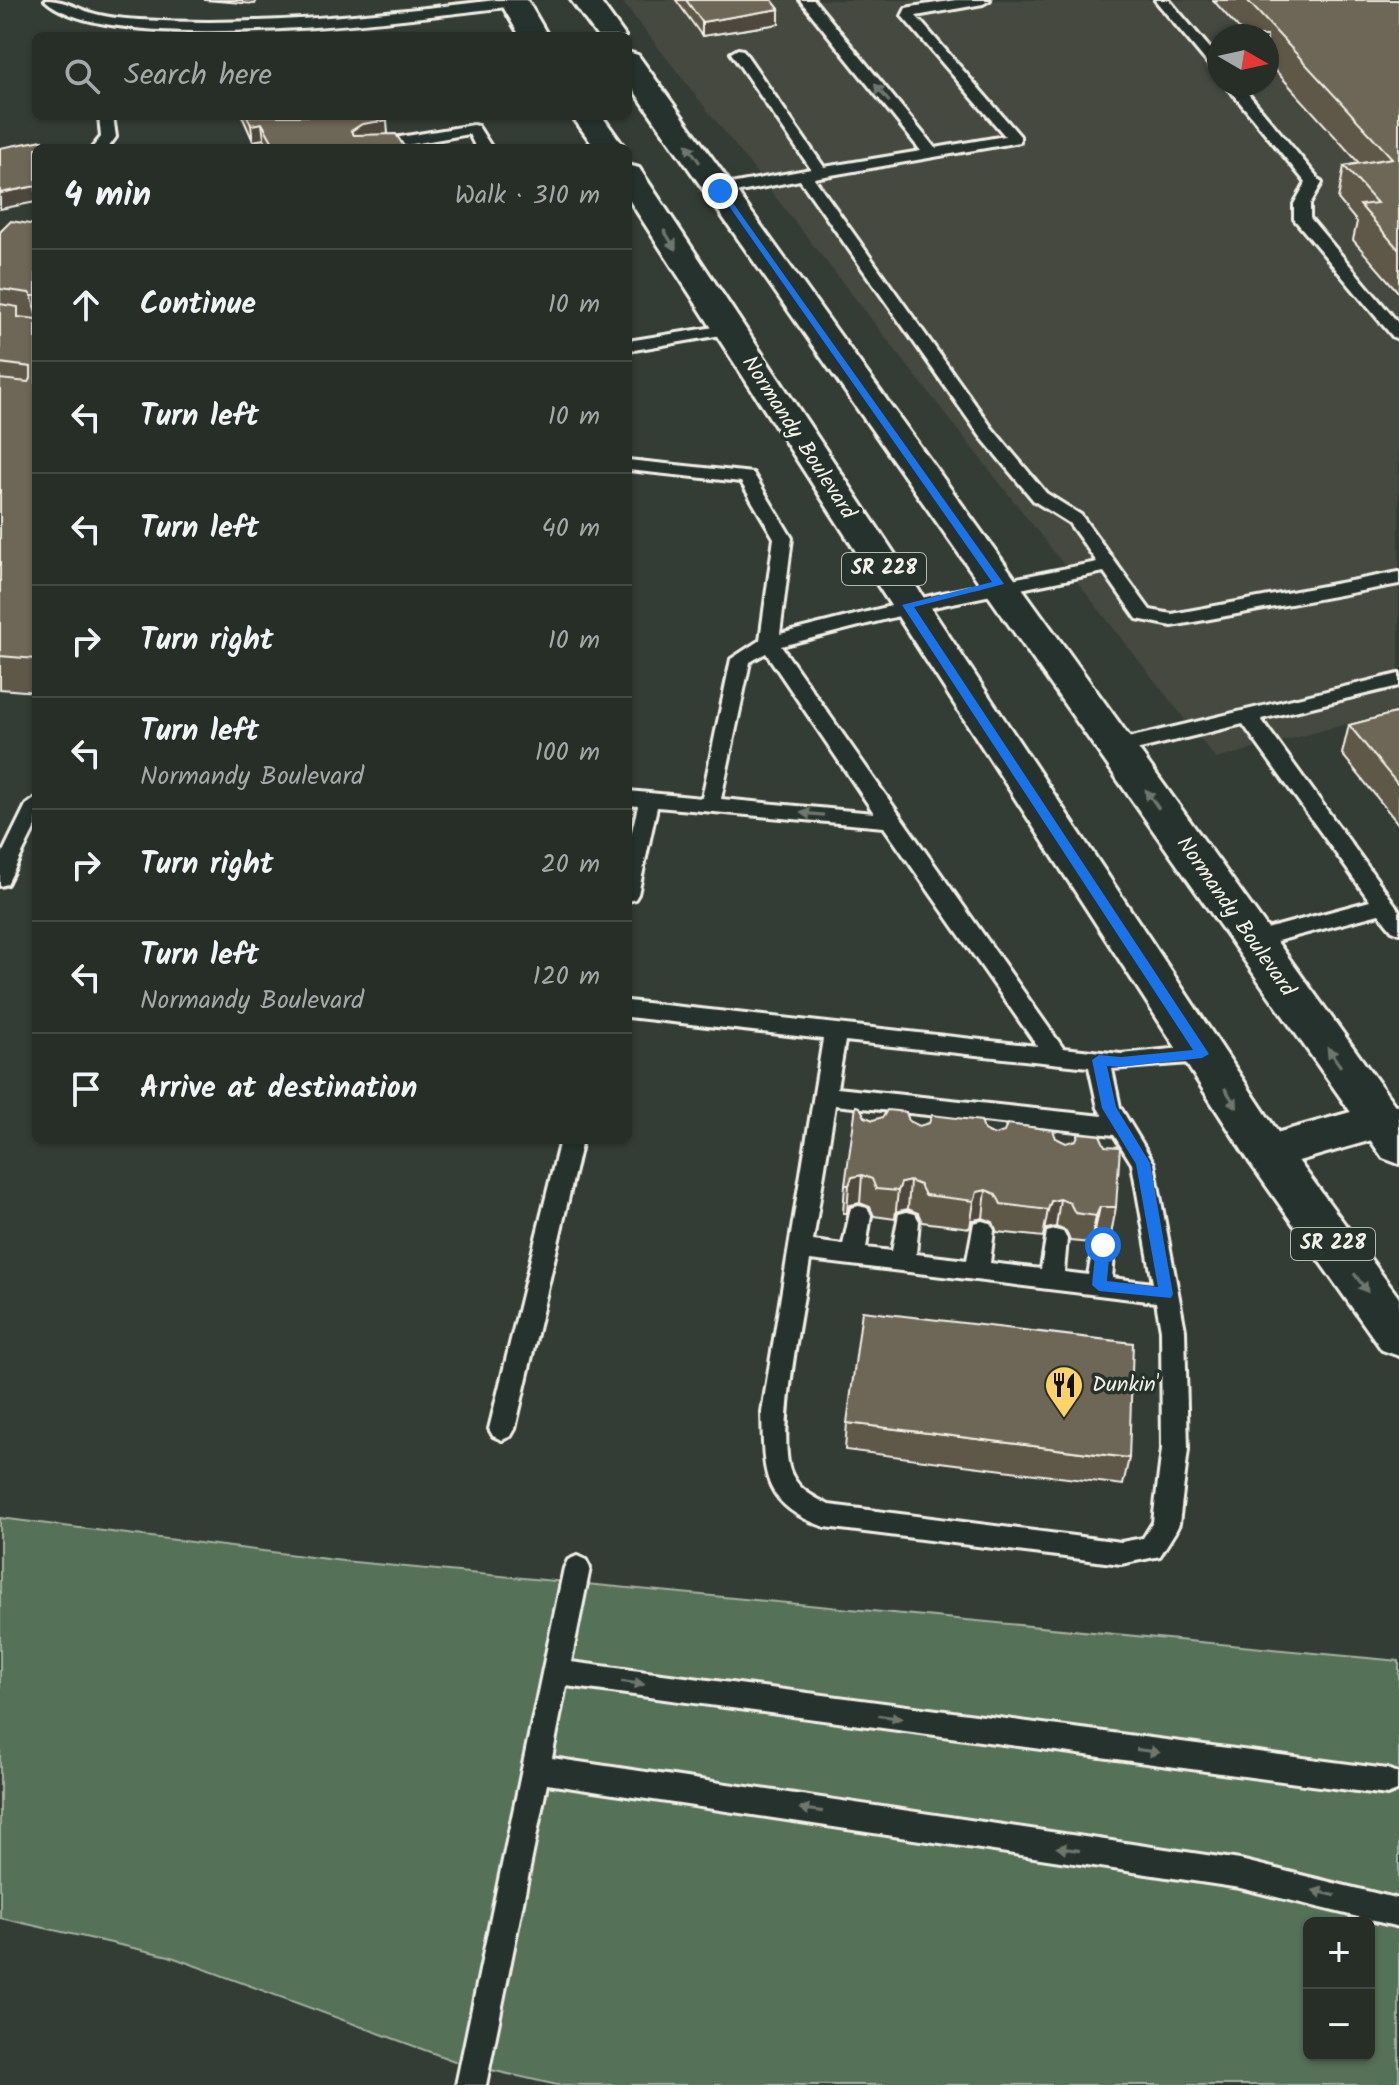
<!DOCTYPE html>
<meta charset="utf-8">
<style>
:root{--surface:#272e28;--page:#2f3630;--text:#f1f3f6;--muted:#a4a8a8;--line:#434a45}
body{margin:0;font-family:Kalam,sans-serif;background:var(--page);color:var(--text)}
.controls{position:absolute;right:24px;bottom:24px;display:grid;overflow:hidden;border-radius:12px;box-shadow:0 2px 6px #0004}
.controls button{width:72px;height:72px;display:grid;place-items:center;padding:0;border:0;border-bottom:2px solid var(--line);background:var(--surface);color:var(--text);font:40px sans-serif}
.compass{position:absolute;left:1207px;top:24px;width:72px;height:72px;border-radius:50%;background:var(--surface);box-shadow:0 2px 6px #0004;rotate:99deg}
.stop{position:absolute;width:24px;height:24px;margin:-18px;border:6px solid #1a73e8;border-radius:50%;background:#fff}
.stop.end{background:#1a73e8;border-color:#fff;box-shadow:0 2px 8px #0008}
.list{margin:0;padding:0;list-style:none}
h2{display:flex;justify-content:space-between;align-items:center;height:104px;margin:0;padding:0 32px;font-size:34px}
h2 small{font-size:26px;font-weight:400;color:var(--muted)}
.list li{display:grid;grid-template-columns:52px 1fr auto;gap:24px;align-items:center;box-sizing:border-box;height:112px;padding:0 32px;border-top:2px solid var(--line)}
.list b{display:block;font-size:30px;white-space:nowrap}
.list p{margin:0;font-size:26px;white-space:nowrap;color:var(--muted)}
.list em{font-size:26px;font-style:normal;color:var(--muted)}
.icon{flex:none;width:44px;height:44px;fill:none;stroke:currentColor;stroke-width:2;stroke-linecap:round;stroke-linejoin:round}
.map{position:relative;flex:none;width:1399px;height:2085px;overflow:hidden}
.search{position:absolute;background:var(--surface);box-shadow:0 2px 6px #0004;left:32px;top:32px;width:600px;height:88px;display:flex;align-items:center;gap:20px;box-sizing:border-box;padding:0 28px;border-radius:12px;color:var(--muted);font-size:30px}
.panel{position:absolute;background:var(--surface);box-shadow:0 2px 6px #0004;left:32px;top:144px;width:600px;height:1000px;border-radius:12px}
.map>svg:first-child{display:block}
.built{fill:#45493f;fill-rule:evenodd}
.green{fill:#547158;stroke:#a4b1a0;stroke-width:2;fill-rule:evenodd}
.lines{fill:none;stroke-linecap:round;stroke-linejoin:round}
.lane-casing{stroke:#f4f1e8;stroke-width:6}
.street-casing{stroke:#f4f1e8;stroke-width:6}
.primary-casing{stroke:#f4f1e8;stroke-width:6}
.lane{fill:#26332d;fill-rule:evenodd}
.street{fill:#26332d;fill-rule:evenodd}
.primary{fill:#26332d;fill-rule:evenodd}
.wall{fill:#5f584a;stroke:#f4f1e8;stroke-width:2}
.shaded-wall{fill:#4d473c;stroke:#f4f1e8;stroke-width:2}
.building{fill:#6e6656;stroke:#f4f1e8;stroke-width:2}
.oneway{fill:#6e766e}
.route{fill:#1a73e8}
.labels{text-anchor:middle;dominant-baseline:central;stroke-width:7;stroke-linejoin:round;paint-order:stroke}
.shield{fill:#26332d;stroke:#b6b8b0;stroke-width:2}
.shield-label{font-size:20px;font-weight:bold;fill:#f4f1e8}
.street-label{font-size:22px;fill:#f4f1e8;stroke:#26332d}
.poi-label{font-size:22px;fill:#f4f1e8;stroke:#26332d;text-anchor:start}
</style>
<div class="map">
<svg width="1399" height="2085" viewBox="0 0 1399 2085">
<rect width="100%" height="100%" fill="#343d35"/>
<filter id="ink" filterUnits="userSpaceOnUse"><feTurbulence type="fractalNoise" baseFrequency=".0125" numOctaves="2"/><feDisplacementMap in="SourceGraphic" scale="16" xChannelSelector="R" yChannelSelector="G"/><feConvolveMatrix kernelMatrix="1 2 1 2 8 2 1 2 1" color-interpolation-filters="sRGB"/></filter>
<g filter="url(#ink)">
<path class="built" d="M621,0H1399V710L1216,759ZM1219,36H1267V84H1219Z"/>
<path class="green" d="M0,1518L343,1561L1399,1661V2085H557L460,2063L169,1956L0,1918ZM1309,1923H1369V2055H1309Z"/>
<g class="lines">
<defs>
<path id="lane" d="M45,0C62,0 70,5 86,11C101,17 123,19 140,20C259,27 378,14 496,0L521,2L514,6C424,17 109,60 45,0Z
M800,0H814L935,148L1005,136L902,16L906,8L911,7L956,0H990L983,4L916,16L1020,136V142L814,178L992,428L1046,493L1081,515L1150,610L1172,614L1399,572V584L1172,626L1137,619L1104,572L938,606L781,646L1063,1048L1121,1054L1202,1046L1210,1048L1213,1054L1210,1060L1202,1062L1112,1069L1120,1107L1154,1163L1185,1330L1188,1449L1179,1524L1175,1532L1160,1556L1121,1564L825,1527C760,1504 764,1472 762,1412L823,1039L628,1017V1001L1037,1046L884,827L657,807L638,894L635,899L628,901V848L638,806L628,805V791L702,798L731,659L760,640L774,538L741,482L628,470V460L753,473L792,538L780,634L938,594L1097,562L1069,523L1034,501L980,436L800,180L720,196L712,191L720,186L811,169L731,53L738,49L743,50L824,167L921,151ZM766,653L874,813L721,799L750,662ZM845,1041L1089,1067L1098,1108L1103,1116L837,1088ZM835,1105L1114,1135L1132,1164L1153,1283L1112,1278L1115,1245L1111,1238L1103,1236L1095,1238L1088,1275L1064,1272L1067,1239L1063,1232L1055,1230L1047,1232L1041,1269L990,1263L994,1230L990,1223L982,1221L974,1223L967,1260L916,1254L919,1221L915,1214L907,1212L899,1214L892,1251L866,1248L871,1215L867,1208L859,1206L851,1208L843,1245L813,1241ZM810,1260L1156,1302L1161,1330L1162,1449L1153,1522L1143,1538L1121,1542L829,1505C814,1497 800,1491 792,1475C774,1442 804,1302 810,1260Z
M1155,0H1169L1219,59V72L1214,71Z
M1225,84H1240L1322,183L1310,204V218L1399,324V339L1393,337L1294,219V204L1306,183Z
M99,116H113L116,137L108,148H92L101,137Z
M473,125L478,126L492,148H476L469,134L390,148H356L364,143Z
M727,325L733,327L735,330L733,333L628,351V341Z
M1399,674V686L1261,719L1399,910V933L1392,930L1379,914L1251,948L1244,945L1240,940L1244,935L1370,901L1243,724L1115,755L1105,748L1115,741Z
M36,798V826L7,884L0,886V858L26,805Z
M560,1140H582L515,1429L511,1436L502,1440L493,1436L489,1429Z
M577,1556L586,1560L590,1568L571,1662L1387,1769L1397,1773V1791L1387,1795L566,1686L552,1758L1240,1860L1399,1899V1927L1240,1888L547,1784L486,2085H456L564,1568L568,1560Z"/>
<path id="street" d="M1379,1104L1399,1105V1139L1379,1138L1267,1170L1251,1164L1244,1152L1251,1140Z"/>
<path id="primary" d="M499,0H527L548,36H520Z
M571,0H599L625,36H597Z
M628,52L638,55L1399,1111V1164L1383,1158L628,82Z
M572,116H602L625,148H595Z
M628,165L639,168L643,174L1283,1140L1399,1298V1356L1382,1350L1251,1164L628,198Z"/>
</defs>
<use href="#lane" class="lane-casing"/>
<use href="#street" class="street-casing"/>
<use href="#primary" class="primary-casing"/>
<use href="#lane" class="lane"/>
<use href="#street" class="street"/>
<use href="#primary" class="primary"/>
</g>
<path class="wall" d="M204,0H257L255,4Z
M676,0H772L779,9V24L702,36Z
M1213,0H1399V293L1353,240L1357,222L1338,199L1344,166L1359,163L1267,61V36H1245Z
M242,116H397L385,118L388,134L405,148H269L264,139L253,141Z
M36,225V692L0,689V232Z
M1399,712V825L1342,754L1349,725Z
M865,1117L873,1120L909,1121L919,1126L984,1130L994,1135L1056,1138L1116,1207L1111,1235H1094L1091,1243L1070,1241L1066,1231L1056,1227L1046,1229L1043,1237L997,1232L993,1222L983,1218L973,1220L970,1228L922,1222L918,1213L908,1209L898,1211L895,1219L874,1216L870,1207L860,1203L850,1205L847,1213H843L845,1185Z
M847,1423L1129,1458L1123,1485L845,1450Z"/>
<path class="shaded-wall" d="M779,9V24L702,36V22Z
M387,120L388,136L353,148L351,131L362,124Z
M262,123L264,139L253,141L251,125Z
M36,186V202L0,209V193Z
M32,296H36V315Z
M862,1175L860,1203L850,1205L847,1213L849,1185L852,1177Z
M910,1181L908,1209L898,1211L895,1219L898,1191L901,1183Z
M986,1190L983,1218L973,1220L970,1228L974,1201L977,1192Z
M1060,1199L1056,1227L1046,1229L1043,1237L1048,1210L1051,1201Z
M1100,1207L1094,1235L1091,1243L1096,1216Z"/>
<path class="building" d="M686,0H772L779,9L702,22Z
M1247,0H1399V250L1360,205L1377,203L1344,166L1392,158Z
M247,116H384L387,120L362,124L351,131L354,135L396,134L405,148H276L262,123L251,125Z
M43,140L46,148H36V186L0,193V148Z
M11,221L36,225V296H32L29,293L0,289V232Z
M0,304L18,307V317L36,319V659L0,656V379L28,382L31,379V367L0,363Z
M1399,712V786L1349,725Z
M856,1106L860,1107L865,1117L873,1120L883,1117L887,1110L906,1112L909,1121L919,1126L929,1123L932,1115L981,1121L984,1130L994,1135L1004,1132L1007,1124L1053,1130L1056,1138L1066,1143L1076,1140L1079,1133L1100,1135L1105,1146L1120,1147L1116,1207H1100L1096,1216L1075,1213L1070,1203L1060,1199L1051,1201L1048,1210L1001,1204L996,1194L986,1190L977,1192L974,1201L925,1195L920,1185L910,1181L901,1183L898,1191L876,1189L872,1179L862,1175L852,1177L849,1185H845Z
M862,1311L1133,1343L1129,1458L847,1423Z"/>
<defs><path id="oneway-solid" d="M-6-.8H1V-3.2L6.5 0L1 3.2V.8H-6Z" transform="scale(2)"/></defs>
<g class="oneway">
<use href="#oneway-solid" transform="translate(882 93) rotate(-129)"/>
<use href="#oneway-solid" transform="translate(693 153) rotate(-125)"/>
<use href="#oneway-solid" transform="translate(670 240) rotate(58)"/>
<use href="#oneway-solid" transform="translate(1152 799) rotate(-125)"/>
<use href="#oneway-solid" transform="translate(812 814) rotate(-175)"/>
<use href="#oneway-solid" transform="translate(1334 1057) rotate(-125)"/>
<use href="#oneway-solid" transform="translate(1231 1098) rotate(57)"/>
<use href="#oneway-solid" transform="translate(1361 1283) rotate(54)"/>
<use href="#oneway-solid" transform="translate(633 1683) rotate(8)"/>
<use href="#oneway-solid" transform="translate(890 1717) rotate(8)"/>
<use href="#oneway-solid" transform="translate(1148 1751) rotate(8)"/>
<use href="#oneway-solid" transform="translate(811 1810) rotate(-172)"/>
<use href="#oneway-solid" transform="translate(1068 1849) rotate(-172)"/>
<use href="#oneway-solid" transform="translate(1324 1893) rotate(-167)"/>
</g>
</g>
<path class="route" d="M717,189H723L1004,584L914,607L1209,1054L1202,1058L1121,1067L1107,1066L1116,1107L1150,1163L1173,1294L1171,1298L1099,1291L1092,1285L1096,1245L1103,1239L1110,1245L1107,1281L1158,1287L1136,1164L1102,1108L1092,1060L1099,1055L1121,1057L1193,1050L902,605L992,582Z"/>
<defs>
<symbol id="restaurant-pin" viewBox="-11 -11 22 30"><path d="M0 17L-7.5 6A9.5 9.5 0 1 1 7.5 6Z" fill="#ffd166" stroke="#26332d"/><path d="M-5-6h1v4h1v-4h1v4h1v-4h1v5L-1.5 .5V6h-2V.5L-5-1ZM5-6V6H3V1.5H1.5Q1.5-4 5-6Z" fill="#111"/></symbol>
</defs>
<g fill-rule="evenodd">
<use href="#restaurant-pin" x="1042" y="1363" width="44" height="60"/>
</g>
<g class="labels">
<g class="shield">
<rect x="842" y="553" width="84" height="32" rx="6"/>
<rect x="1291" y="1228" width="84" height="32" rx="6"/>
</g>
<g class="shield-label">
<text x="884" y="569">SR 228</text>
<text x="1333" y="1244">SR 228</text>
</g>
<g class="street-label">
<text transform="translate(798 438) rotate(57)">Normandy Boulevard</text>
<text transform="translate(1235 917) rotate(55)">Normandy Boulevard</text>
</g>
<g class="poi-label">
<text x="1092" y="1385">Dunkin'</text>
</g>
</g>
</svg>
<div class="controls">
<button>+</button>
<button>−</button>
</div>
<svg class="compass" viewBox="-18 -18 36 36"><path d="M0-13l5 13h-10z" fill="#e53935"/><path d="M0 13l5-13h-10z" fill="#a4a8a8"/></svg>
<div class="stop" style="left:1103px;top:1245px"></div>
<div class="stop end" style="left:720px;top:191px"></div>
<div class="search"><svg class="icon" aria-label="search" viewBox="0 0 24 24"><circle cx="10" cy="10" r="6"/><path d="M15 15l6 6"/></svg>Search here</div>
<section class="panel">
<h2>4 min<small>Walk · 310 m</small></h2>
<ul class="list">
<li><svg class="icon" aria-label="ahead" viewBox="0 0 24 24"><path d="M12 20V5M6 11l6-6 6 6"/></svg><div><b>Continue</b></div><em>10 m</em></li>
<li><svg class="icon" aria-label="left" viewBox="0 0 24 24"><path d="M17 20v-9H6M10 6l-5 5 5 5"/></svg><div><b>Turn left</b></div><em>10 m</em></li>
<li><svg class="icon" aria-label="left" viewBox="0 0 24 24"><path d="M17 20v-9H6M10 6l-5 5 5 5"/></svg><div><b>Turn left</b></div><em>40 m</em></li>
<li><svg class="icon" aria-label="right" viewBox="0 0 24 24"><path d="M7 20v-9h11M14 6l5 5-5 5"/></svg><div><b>Turn right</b></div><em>10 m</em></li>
<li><svg class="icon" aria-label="left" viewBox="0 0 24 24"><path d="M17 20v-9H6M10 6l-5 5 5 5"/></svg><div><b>Turn left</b><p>Normandy Boulevard</p></div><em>100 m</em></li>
<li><svg class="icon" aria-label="right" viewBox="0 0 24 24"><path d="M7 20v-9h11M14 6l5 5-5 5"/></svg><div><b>Turn right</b></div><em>20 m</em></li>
<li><svg class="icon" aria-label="left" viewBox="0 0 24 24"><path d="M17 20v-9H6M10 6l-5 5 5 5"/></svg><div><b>Turn left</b><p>Normandy Boulevard</p></div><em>120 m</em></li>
<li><svg class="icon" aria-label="arrive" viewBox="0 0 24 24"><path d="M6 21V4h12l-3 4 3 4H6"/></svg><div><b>Arrive at destination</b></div></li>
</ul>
</section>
</div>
